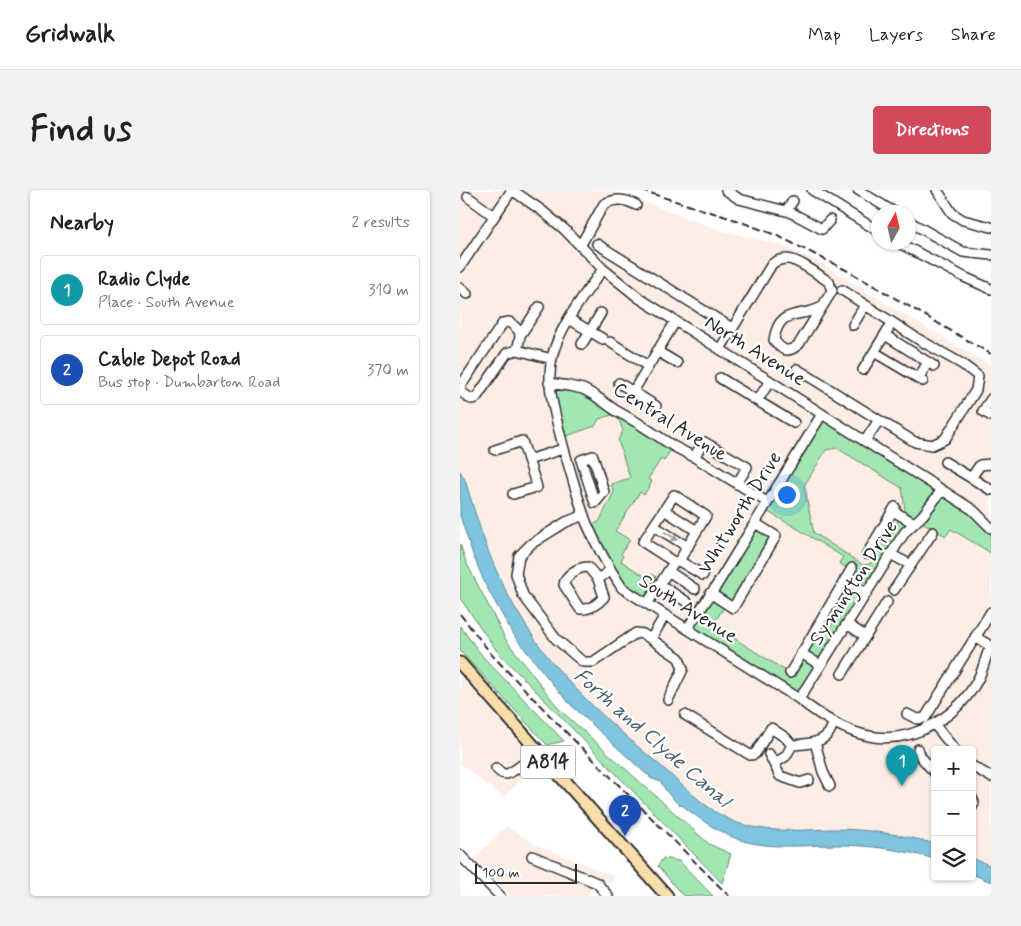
<!DOCTYPE html>
<meta charset="utf-8">
<style>
:root{--surface:#fff;--page:#f2f2f2;--text:#202124;--muted:#757577;--line:#e0e0e0;--accent:#d1495b}
body{margin:0;font-family:Mynerve,sans-serif;background:var(--page);color:var(--text)}
.controls{position:absolute;right:15px;bottom:15px;display:grid;overflow:hidden;border-radius:5px;box-shadow:0 1px 4px #0004}
.controls button{width:45px;height:45px;display:grid;place-items:center;padding:0;border:0;border-bottom:1px solid var(--line);background:var(--surface);color:var(--text);font:25px sans-serif}
.compass{position:absolute;left:411px;top:15px;width:45px;height:45px;border-radius:50%;background:var(--surface);box-shadow:0 1px 4px #0004;rotate:8deg}
.scale{position:absolute;left:15px;bottom:12px;width:102px;box-sizing:border-box;padding-left:5px;border:2px solid #2b2b2b;border-top:0;font-size:14px;line-height:18px;white-space:nowrap;color:#2b2b2b;-webkit-text-stroke:4px #fff;paint-order:stroke}
.you{position:absolute;left:326px;top:304px;width:18px;height:18px;margin:-12px;border:4px solid #fff;border-radius:50%;background:#1a73e8;box-shadow:0 0 0 8px #1a73e833}
.badge{display:grid;place-items:center;width:32px;height:32px;border-radius:50%;background:var(--accent);color:#fff;font-size:16px;font-weight:700}
.pin{position:absolute;translate:-50% -41px;filter:drop-shadow(0 1px 2px #0008)}
.pin::after{content:'';position:absolute;top:26px;width:18px;height:15px;background:inherit;clip-path:polygon(0 0,100% 0,50% 100%)}
.list{margin:0;padding:0;list-style:none}
h2{display:flex;justify-content:space-between;align-items:center;height:65px;margin:0;padding:0 20px;font-size:21px}
h2 small{font-size:16px;font-weight:400;color:var(--muted)}
.list li{display:grid;grid-template-columns:32px 1fr auto;gap:15px;align-items:center;box-sizing:border-box;height:70px;margin:0 10px 10px;padding:0 10px;border:1px solid var(--line);border-radius:5px}
.list b{display:block;font-size:19px;white-space:nowrap}
.list p{margin:0;font-size:16px;white-space:nowrap;color:var(--muted)}
.list em{font-size:16px;font-style:normal;color:var(--muted)}
.icon{flex:none;width:28px;height:28px;fill:none;stroke:currentColor;stroke-width:2;stroke-linecap:round;stroke-linejoin:round}
.map{position:relative;flex:none;width:531px;height:706px;overflow:hidden;border-radius:5px}
header{display:flex;align-items:center;gap:30px;box-sizing:border-box;height:70px;padding:0 25px;background:var(--surface);border-bottom:1px solid var(--line)}
header strong{font-size:24px}
nav{display:flex;gap:28px;margin-inline-start:auto;font-size:18px}
.intro{display:flex;align-items:center;justify-content:space-between;box-sizing:border-box;height:120px;padding:0 30px}
h1{margin:0;font-size:35px}
.button{padding:12px 22px;border-radius:5px;background:var(--accent);color:#fff;font-size:18px;font-weight:700}
main{display:flex;gap:30px;padding:0 30px}
aside{flex:1;background:var(--surface);border-radius:5px;box-shadow:0 1px 4px #0004}
.map>svg:first-child{display:block}
.built{fill:#fcede5}
.green{fill:#a2e7b2;stroke:#66896e;fill-rule:evenodd}
.water{fill:#7fc5e0;stroke:#5d8798}
.lines{fill:none;stroke-linecap:round;stroke-linejoin:round}
.minor-casing{stroke:#2b2b2b;stroke-width:12}
.major-casing{stroke:#2b2b2b;stroke-width:15}
.minor{stroke:#fff;stroke-width:9}
.major{stroke:#f9deab;stroke-width:11}
.rail{stroke:#2b2b2b;stroke-width:2;stroke-dasharray:8 4;stroke-linecap:butt}
.oneway{stroke:#a0a0a0}
.labels{text-anchor:middle;dominant-baseline:central;stroke-width:4.5;stroke-linejoin:round;paint-order:stroke}
.shield{fill:#fff;stroke:#6b6b6b;stroke-width:1}
.shield-label{font-size:19px;font-weight:bold;fill:#2b2b2b}
.street-label{font-size:20px;fill:#2b2b2b;stroke:#fff}
.water-label{font-size:21px;font-style:italic;fill:#48616a;stroke:#fff}
</style>
<header>
<strong>Gridwalk</strong>
<nav><a>Map</a><a>Layers</a><a>Share</a></nav>
</header>
<div class="intro"><h1>Find us</h1><a class="button">Directions</a></div>
<main>
<aside>
<h2>Nearby<small>2 results</small></h2>
<ul class="list">
<li><span class="badge" style="background:#0f9aa8">1</span><div><b>Radio Clyde</b><p>Place · South Avenue</p></div><em>310 m</em></li>
<li><span class="badge" style="background:#1a4fb4">2</span><div><b>Cable Depot Road</b><p>Bus stop · Dumbarton Road</p></div><em>370 m</em></li>
</ul>
</aside>
<div class="map">
<svg width="531" height="706" viewBox="0 0 531 706">
<rect width="100%" height="100%" fill="#fff"/>
<filter id="ink" filterUnits="userSpaceOnUse"><feTurbulence type="fractalNoise" baseFrequency=".02" numOctaves="2"/><feDisplacementMap in="SourceGraphic" scale="10" xChannelSelector="R" yChannelSelector="G"/><feConvolveMatrix kernelMatrix="1 2 1 2 8 2 1 2 1" color-interpolation-filters="sRGB"/></filter>
<g filter="url(#ink)">
<path class="built" d="M0,0H149L203,19L256,39L316,54L360,72L438,121L531,175V676L512,668V560H475V654L447,647L391,640L337,641L303,639L285,635L267,628L237,607L178,557L131,514L97,478L63,431L47,403L28,361L5,290L0,281Z
M0,486L78,573L43,607L0,573Z
M46,636L77,655L155,687L151,694L139,689L126,706H51L15,668Z"/>
<path class="green" d="M89,193L123,199L213,256L204,271L201,269L188,289L192,292L184,305L180,302L155,341L170,350L161,364L163,366L161,371L189,389L192,384L196,387L191,395L196,398L187,414L162,398L128,336L139,332L154,302L151,294L170,288L158,250L163,241L159,230L152,225L139,229L135,236L101,248Z
M362,224L482,300L531,338V363L491,339L486,346L458,330L339,509L227,439L295,333L316,346L273,418L266,414L253,435L329,483L350,449L360,454L388,408L378,402L390,380L379,373L383,367L338,339L303,319ZM377,258L442,298L445,320L410,374L403,375L354,343L344,296L366,260Z
M0,354L6,372L46,450L100,520L249,654L271,664L262,693L37,461L0,408Z
M0,436L24,468L104,551L87,555L3,464L0,461Z
M203,668L219,671L253,706H223L198,676Z"/>
<path class="water" d="M0,281L5,290C17,329 28,367 47,403C60,428 79,457 97,478C129,515 165,546 202,577C226,598 252,626 284,635C313,643 342,640 371,639C406,639 441,644 475,654V669C443,660 410,655 376,655C344,655 309,660 277,649C257,641 239,629 222,615L221,616C212,609 206,602 201,592L190,588L189,585L186,584L110,514L95,497L56,448L45,430L26,396L13,365L0,326Z
M512,668L531,676V692L512,684Z"/>
<g class="lines">
<defs>
<path id="minor" d="M52,0L81,20L104,39L143,79L179,108L482,300L513,320L531,338
M266,0L279,9L330,22L362,39L370,30
M352,0L418,41
M398,0L434,22
M477,0L492,23L503,30L531,37
M8,7L34,26
M326,21L333,11
M448,31L503,62L531,65
M437,52L504,87L531,99
M137,54L272,138
M120,56L144,14C156,8 165,9 176,15
M0,77L52,0
M143,79C125,104 104,130 94,160C86,187 91,209 98,236C102,253 107,270 112,287C117,303 121,319 127,334C137,357 149,378 162,398L339,509C359,525 384,541 409,546C452,555 500,526 519,487C523,479 525,470 528,462
M0,98L7,104
M382,100L458,149L502,174L518,186L516,200L485,249L472,255L455,252L419,230L405,251
M109,129L143,149
M393,135L405,115
M61,144L79,117
M425,145L474,176
M150,152L188,176
M122,154L141,123
M260,159L312,74C316,71 322,69 327,69C338,69 360,86 369,92L372,101L339,154C328,164 322,161 314,150C319,116 340,129 362,117
M197,161L217,173
M414,162L463,191
M337,179L419,230
M403,180L432,133
M260,188L334,233
M458,189L468,172
M89,193L109,196L123,199L134,205L155,220L178,233L213,256L234,267L307,312
M159,193L196,216
M0,197L43,133L49,132C63,142 61,144 57,160
M0,201L11,209L16,208L47,163L57,160L92,169
M171,205L215,132
M531,209L523,221L531,226
M297,211L310,191
M35,260L62,251L77,297L53,304
M133,266L144,302L135,313L121,270Z
M234,267L244,252L287,277L277,294
M68,270L103,259
M485,272L531,300
M511,288L520,275L531,274
M204,320L237,341
M433,321L454,333
M124,325L106,332L71,354L59,366L56,384L63,405L96,449L123,472H133L176,443L183,444L191,449L205,425
M194,336L228,357
M407,364L435,317
M430,364L451,375
M219,371L243,385
M208,381L235,399
M138,389L128,377C118,377 105,385 104,395L120,419C129,420 138,414 144,407L138,389L151,380
M385,389L406,403
M199,394L227,412
M434,400L473,342
M250,403L273,418L316,346L295,333
M187,414L214,372L183,352L214,305L246,326L219,371L214,372
M387,434L405,446
M227,439L255,398L362,224
M515,447L529,455
M191,449L219,468L223,479L208,510
M341,463L360,475
M330,483L392,378
M382,484L427,412
M339,509L366,467L436,356L445,342L463,325L482,300
M447,524L457,529L465,528L531,422
M225,525L290,565L295,564L311,538L326,548L332,555
M474,534L495,560
M355,552L363,582L370,596
M332,555C344,554 360,554 368,544C371,541 372,535 374,532
M458,559L461,567L475,583
M309,564L320,586L340,593L349,590
M314,574L326,566L332,555
M512,576L531,587
M36,578C38,581 42,584 46,584C51,584 74,566 79,562
M512,608L514,613L512,617
M0,665L40,706
M72,666L137,693L148,706"/>
<path id="major" d="M0,473L207,706"/>
</defs>
<use href="#minor" class="minor-casing"/>
<use href="#major" class="major-casing"/>
<use href="#minor" class="minor"/>
<use href="#major" class="major"/>
<path class="rail" d="M180,0L276,30L318,46L390,82L531,164
M0,424L32,465L98,534L269,706"/>
</g>
<defs><path id="oneway-shaft" d="M-6 0H5M1.5-3L5.5 0L1.5 3" fill="none" stroke-width="1.6" stroke-linecap="round" stroke-linejoin="round" transform="scale(1.25)"/></defs>
<use class="oneway" href="#oneway-shaft" transform="translate(211 346) rotate(32)"/>
</g>
<g class="labels">
<rect class="shield" x="60.5" y="555.5" width="55" height="33" rx="4"/>
<g class="shield-label">
<text x="88" y="572">A814</text>
</g>
<g class="street-label">
<text transform="translate(295 161) rotate(32)">North Avenue</text>
<text transform="translate(210 232) rotate(32)">Central Avenue</text>
<text transform="translate(280 323) rotate(-58)">Whitworth Drive</text>
<text transform="translate(394 393) rotate(-57)">Symington Drive</text>
<text transform="translate(228 419) rotate(32)">South Avenue</text>
</g>
<g class="water-label">
<text transform="translate(192 548) rotate(41)">Forth and Clyde Canal</text>
</g>
</g>
</svg>
<div class="controls">
<button>+</button>
<button>−</button>
<button><svg class="icon" aria-label="layers" viewBox="0 0 24 24"><path d="M12 4l9 5-9 5-9-5zM3 14l9 5 9-5"/></svg></button>
</div>
<svg class="compass" viewBox="-18 -18 36 36"><path d="M0-13l5 13h-10z" fill="#e53935"/><path d="M0 13l5-13h-10z" fill="#757577"/></svg>
<div class="scale">100 m</div>
<div class="you"></div>
<div class="pin badge" style="left:442px;top:596px;background:#0f9aa8">1</div>
<div class="pin badge" style="left:165px;top:646px;background:#1a4fb4">2</div>
</div>
</main>
